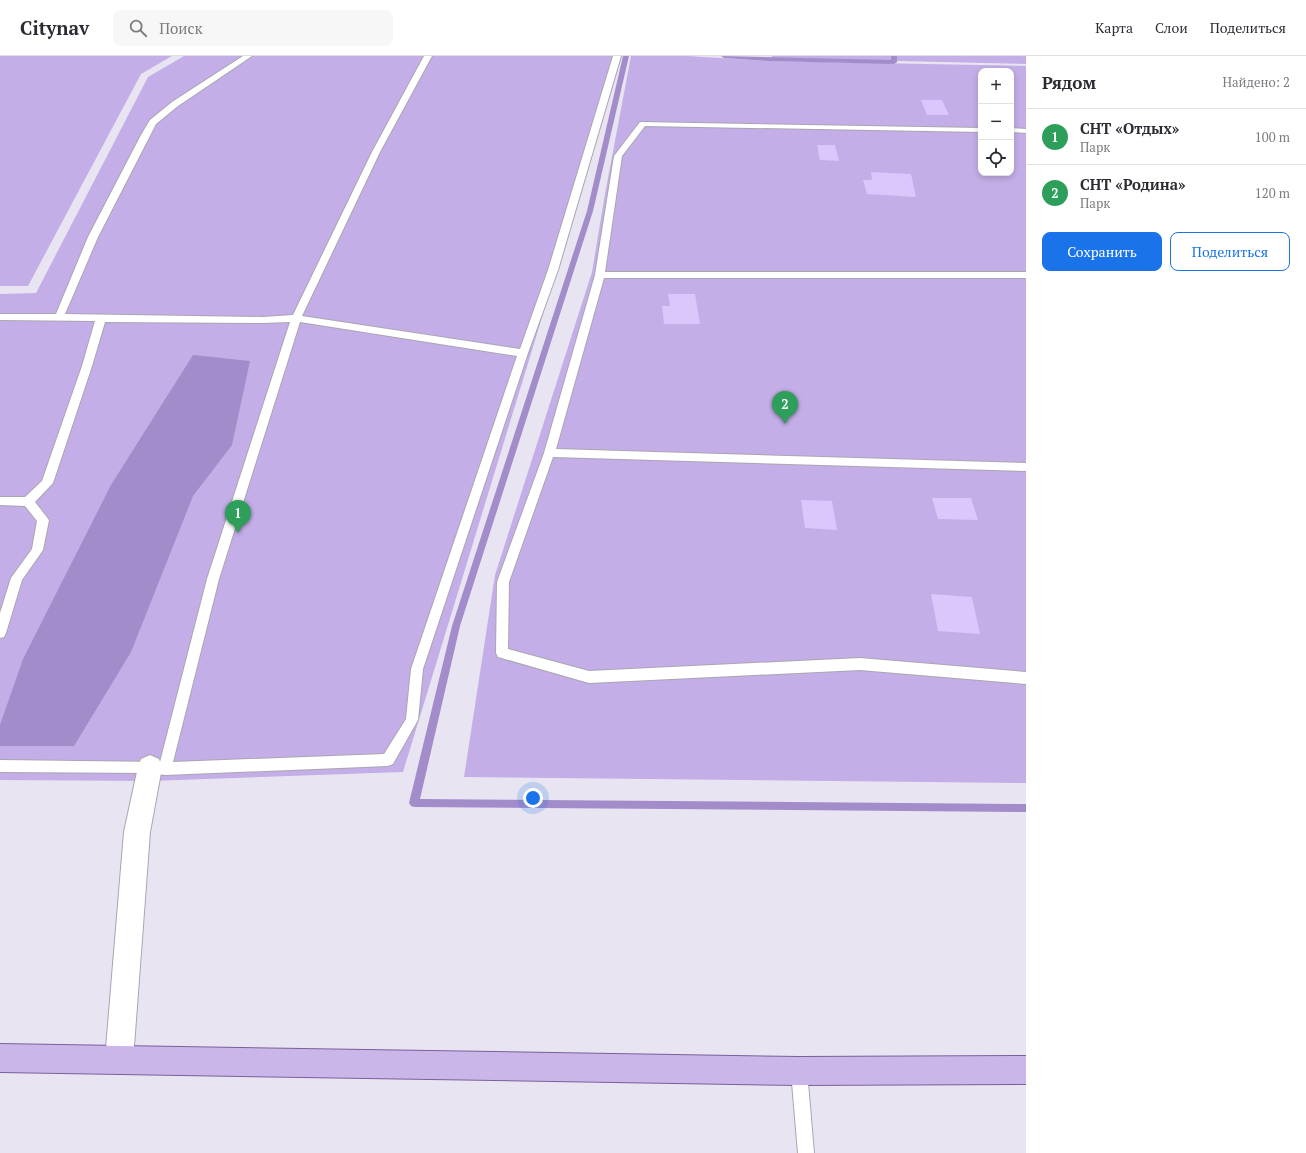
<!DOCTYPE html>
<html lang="ru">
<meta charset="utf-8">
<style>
:root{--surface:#fff;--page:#f7f7f7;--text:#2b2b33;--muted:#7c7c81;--line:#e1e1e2;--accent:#1a73e8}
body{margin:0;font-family:"PT Serif",serif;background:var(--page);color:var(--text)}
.controls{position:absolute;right:12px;top:12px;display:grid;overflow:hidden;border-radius:8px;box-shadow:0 2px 6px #0003}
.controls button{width:36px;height:36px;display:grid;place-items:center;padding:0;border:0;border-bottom:1px solid var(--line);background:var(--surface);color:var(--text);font:20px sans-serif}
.you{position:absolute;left:533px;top:742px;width:14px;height:14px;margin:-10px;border:3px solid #fff;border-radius:50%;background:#1a73e8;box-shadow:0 0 0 6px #1a73e833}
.badge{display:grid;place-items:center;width:26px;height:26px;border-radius:50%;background:var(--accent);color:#fff;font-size:13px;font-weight:700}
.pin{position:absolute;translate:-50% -33px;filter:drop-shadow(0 1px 2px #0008)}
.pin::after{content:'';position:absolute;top:21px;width:14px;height:12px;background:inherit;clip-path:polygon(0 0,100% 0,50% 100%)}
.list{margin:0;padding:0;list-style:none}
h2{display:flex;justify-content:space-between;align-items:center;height:52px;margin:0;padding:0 16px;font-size:17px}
h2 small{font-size:13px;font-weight:400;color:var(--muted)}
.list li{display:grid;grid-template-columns:26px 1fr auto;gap:12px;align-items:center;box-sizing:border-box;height:56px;padding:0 16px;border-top:1px solid var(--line)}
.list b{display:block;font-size:15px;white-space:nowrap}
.list p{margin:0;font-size:13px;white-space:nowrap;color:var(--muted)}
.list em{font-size:13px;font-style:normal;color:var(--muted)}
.actions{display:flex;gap:8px;padding:12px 16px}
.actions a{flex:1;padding:9px 0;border:1px solid var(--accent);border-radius:8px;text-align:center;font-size:14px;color:var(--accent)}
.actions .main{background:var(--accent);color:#fff}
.icon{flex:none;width:22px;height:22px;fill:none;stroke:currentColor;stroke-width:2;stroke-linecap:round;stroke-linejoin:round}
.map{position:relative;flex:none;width:1026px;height:1097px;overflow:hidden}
header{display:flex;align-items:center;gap:24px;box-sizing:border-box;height:56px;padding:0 20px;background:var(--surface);border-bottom:1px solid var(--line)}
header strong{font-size:19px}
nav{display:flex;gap:22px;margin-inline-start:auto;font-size:14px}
.search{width:280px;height:36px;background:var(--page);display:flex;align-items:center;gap:10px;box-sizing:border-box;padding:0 14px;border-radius:8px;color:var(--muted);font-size:15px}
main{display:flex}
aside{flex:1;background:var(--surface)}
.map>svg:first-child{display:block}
.green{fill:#c3aee7;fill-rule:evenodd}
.water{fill:#a38cca}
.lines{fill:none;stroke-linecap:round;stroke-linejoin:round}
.stream{fill:#a38cca;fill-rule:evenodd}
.building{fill:#dac7fb}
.lane-casing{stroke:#a9a6b1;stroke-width:2}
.street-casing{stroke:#a9a6b1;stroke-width:2}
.primary-casing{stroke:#78609a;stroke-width:2}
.lane{fill:#fff;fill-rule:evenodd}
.street{fill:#fff;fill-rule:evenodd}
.primary{fill:#cbb6ea;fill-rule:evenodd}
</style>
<header>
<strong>Citynav</strong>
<div class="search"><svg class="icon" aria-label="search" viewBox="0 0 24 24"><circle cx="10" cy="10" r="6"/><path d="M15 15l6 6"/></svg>Поиск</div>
<nav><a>Карта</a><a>Слои</a><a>Поделиться</a></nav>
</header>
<main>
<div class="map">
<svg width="1026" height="1097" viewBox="0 0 1026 1097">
<rect width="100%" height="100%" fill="#e9e4f1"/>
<path class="green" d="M0,0H172L141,18L28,230H0Z
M184,0H622L403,716L150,725L0,724V238L36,237L148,21Z
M631,0H688L770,5L1026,10V727L464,721L495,519L592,216L605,138ZM981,15H1011V117H981Z
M772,0H1026V8L771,2Z"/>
<path class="water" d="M193,299L250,305L232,389L193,440L131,596L74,690H0V669L23,603L111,429Z"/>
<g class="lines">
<path class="stream" d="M623,0H629L593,155L460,570L420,743L1026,748V756L414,751L411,750L409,747L452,570L587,155Z
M721,0L891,4V0H897V6L894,8L768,5L724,2Z"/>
</g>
<path class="building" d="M921,44H942L949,59H927Z
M817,89H835L839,105L820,104Z
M871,116L911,118L916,141L867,138L863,124H872Z
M668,238H695L700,268H664L662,250H670Z
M932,442H971L978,464L938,463Z
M801,444L832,445L837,474L805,472Z
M931,538L972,541L980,578L938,575Z"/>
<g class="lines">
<defs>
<path id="lane" d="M243,0H252L178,50L156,68L98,181L65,258L263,261L293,259L372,96L424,0H432L380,96L302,260L520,293L548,214L613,0H621L558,214L528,297L423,613L418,664L393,708L388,710L165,719L150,717L0,716V704L160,706L207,523L290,266L263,267L105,266L92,310L53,427L35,446L49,464L43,494L22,524L6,577L4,581L0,582V557L11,522L32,493L37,465L25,450L0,449V441H25L42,425L82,310L95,265L0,264V258H56L88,181L141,79L150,64L172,46ZM300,266L517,300L411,613L406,663L384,698L173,706L219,523Z
M640,66L981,72V76L645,70L622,100L605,216H1026V222H604L556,393L1026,407V415L553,401L509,526L508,593L589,615L860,602L1026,616V628L860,614L589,627L498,601L496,597L497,526L544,397L595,219L614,100Z
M1011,72L1026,73V77L1011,76Z
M799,1007L805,1009L807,1015L814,1097H798L791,1015L793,1009Z"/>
<path id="street" d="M150,699L159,703L162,711L150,776L133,1004L129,1014L119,1018L109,1014L105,1004L124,776L138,711L141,703Z"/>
<path id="primary" d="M0,988L799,1001L1026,1000V1028L799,1029L0,1016Z"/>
</defs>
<use href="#lane" class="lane-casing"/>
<use href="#street" class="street-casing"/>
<use href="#primary" class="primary-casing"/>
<use href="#lane" class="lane"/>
<use href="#street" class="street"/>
<use href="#primary" class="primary"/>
</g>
</svg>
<div class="controls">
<button>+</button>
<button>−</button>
<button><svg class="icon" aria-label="locate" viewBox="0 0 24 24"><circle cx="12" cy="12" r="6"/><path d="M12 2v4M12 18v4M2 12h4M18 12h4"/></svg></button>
</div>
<div class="you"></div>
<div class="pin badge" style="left:238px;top:477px;background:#2e9e5b">1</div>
<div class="pin badge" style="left:785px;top:368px;background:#2e9e5b">2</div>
</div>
<aside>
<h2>Рядом<small>Найдено: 2</small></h2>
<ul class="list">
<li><span class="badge" style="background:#2e9e5b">1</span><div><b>СНТ «Отдых»</b><p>Парк</p></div><em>100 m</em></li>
<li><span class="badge" style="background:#2e9e5b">2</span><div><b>СНТ «Родина»</b><p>Парк</p></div><em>120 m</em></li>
</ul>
<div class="actions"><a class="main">Сохранить</a><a>Поделиться</a></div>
</aside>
</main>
